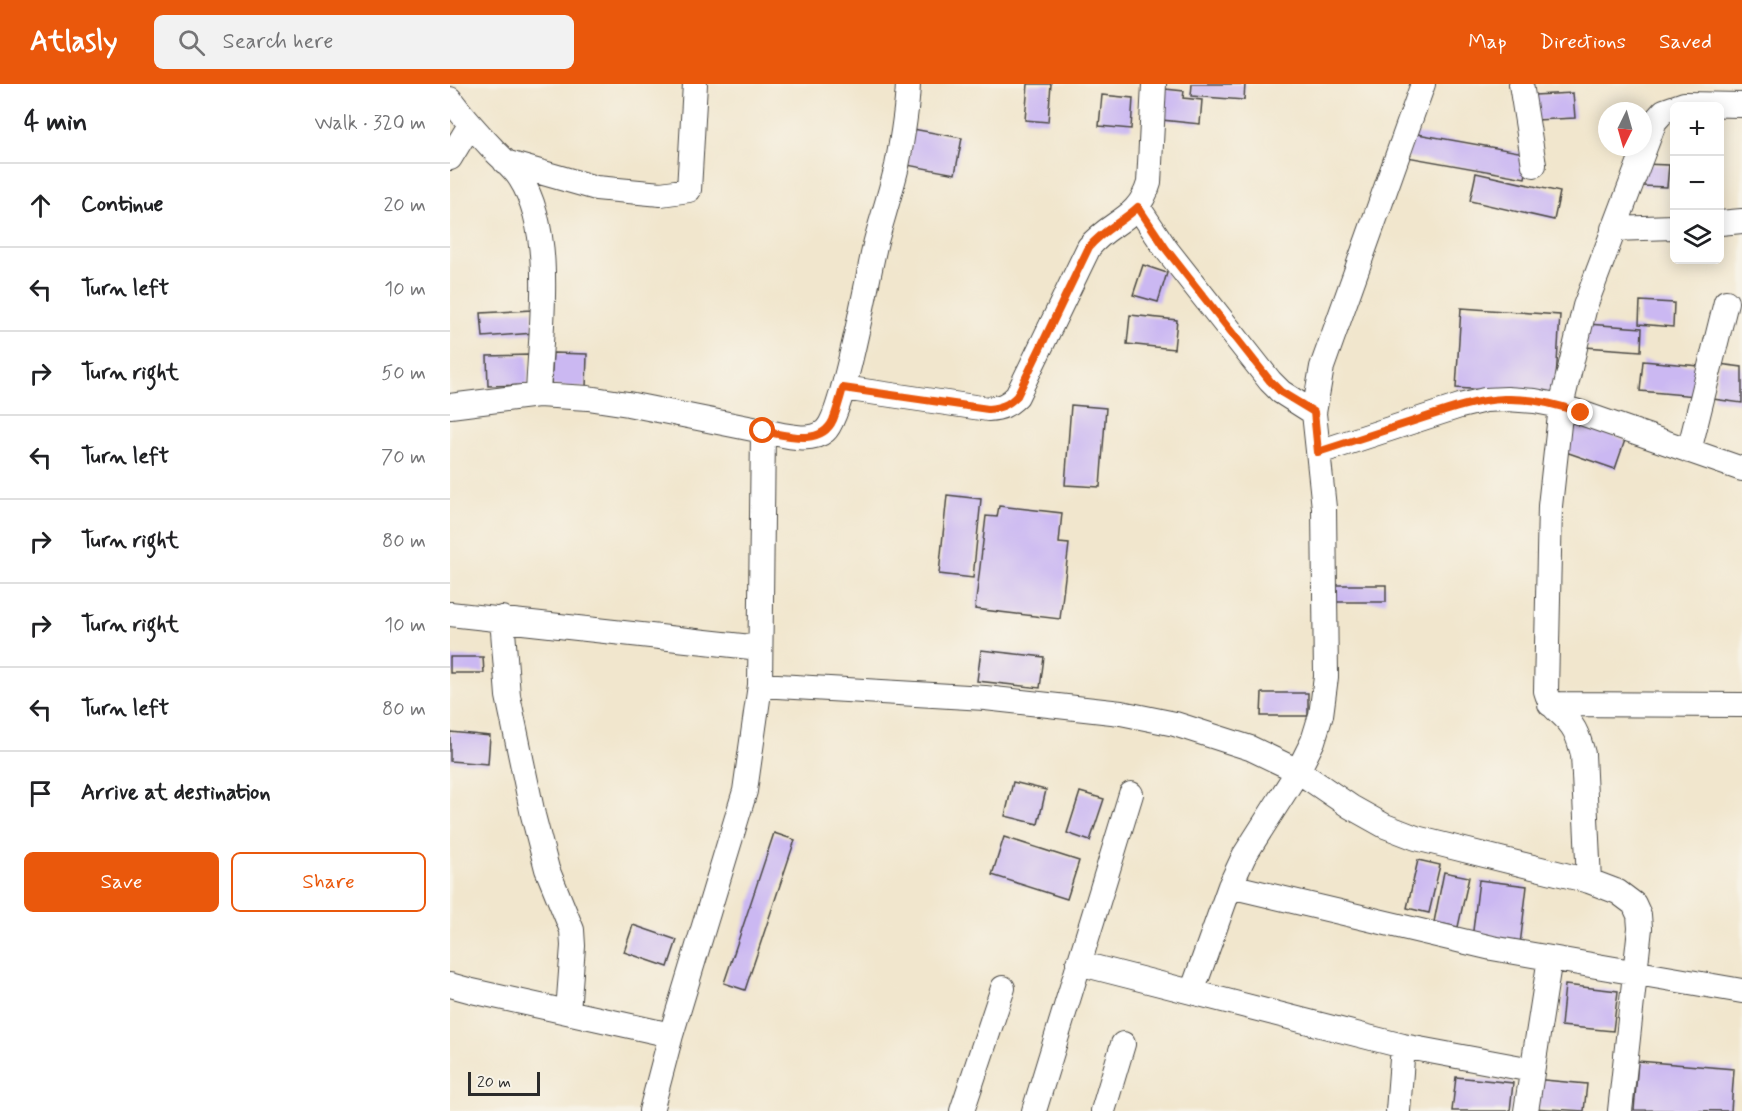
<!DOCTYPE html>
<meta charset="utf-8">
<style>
:root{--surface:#fff;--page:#f2f2f2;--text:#202124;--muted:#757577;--line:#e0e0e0;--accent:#ea580c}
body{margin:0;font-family:Mynerve,sans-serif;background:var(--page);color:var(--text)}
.controls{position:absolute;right:18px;top:18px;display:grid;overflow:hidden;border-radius:9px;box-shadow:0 3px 15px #0003}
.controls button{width:54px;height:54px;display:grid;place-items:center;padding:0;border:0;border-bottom:2px solid var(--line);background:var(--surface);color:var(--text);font:30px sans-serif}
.compass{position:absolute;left:1148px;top:18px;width:54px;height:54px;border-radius:50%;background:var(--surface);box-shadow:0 3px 15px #0003;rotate:185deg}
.scale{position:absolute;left:18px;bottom:15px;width:72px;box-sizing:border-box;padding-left:6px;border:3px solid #2b2b2b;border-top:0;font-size:16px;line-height:21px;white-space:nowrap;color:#2b2b2b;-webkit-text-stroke:4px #f7f3e8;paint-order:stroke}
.stop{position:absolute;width:18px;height:18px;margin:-14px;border:4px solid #ea580c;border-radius:50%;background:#fff}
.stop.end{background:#ea580c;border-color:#fff;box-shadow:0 2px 6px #0008}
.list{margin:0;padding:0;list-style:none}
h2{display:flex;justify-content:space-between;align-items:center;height:78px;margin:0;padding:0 24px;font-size:26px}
h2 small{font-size:20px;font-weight:400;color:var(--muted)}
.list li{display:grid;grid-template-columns:39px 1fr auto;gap:18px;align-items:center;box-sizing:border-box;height:84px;padding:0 24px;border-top:2px solid var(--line)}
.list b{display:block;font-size:22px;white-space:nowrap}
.list em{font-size:20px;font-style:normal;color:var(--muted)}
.actions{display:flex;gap:12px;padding:18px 24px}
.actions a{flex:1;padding:14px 0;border:2px solid var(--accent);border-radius:9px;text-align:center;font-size:21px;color:var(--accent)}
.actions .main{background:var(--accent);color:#fff}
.icon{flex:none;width:33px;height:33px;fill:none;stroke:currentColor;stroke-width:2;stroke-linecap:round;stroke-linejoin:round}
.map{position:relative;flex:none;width:1292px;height:1027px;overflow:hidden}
header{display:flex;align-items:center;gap:36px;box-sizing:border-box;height:84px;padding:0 30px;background:var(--accent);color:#fff}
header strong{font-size:28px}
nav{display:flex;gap:33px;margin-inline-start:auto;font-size:21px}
.search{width:420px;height:54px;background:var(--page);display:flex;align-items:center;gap:15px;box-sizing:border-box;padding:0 21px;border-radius:9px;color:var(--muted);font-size:22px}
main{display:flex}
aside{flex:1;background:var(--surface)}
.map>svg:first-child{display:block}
.building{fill:#cbb8f2}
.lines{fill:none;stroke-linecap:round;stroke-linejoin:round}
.minor-casing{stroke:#494743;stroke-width:26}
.minor{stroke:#fff;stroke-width:24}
.route{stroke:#ea580c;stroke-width:8}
</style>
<header>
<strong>Atlasly</strong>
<div class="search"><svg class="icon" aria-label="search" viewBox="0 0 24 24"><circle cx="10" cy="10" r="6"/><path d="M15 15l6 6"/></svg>Search here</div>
<nav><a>Map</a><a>Directions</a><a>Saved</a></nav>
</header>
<main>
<aside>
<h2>4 min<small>Walk · 320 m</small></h2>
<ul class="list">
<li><svg class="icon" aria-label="ahead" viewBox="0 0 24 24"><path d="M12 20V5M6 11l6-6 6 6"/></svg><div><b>Continue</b></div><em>20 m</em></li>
<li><svg class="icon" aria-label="left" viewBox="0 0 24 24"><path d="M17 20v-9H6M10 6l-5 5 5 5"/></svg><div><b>Turn left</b></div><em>10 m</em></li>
<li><svg class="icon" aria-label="right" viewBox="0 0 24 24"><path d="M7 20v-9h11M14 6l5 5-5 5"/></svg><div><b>Turn right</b></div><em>50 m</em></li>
<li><svg class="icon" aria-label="left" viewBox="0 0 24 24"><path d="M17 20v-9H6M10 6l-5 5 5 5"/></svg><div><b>Turn left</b></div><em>70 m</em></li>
<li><svg class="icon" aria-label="right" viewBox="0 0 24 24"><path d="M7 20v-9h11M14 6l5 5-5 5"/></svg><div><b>Turn right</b></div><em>80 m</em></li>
<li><svg class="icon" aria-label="right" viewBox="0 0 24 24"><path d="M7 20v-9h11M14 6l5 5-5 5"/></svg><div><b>Turn right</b></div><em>10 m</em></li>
<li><svg class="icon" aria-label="left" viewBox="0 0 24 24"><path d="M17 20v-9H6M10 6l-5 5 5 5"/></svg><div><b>Turn left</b></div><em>80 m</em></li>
<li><svg class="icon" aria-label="arrive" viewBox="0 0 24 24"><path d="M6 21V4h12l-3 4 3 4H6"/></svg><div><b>Arrive at destination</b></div></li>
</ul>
<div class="actions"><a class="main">Save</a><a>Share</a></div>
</aside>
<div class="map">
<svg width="1292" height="1027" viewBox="0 0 1292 1027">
<rect width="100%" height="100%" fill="#f7f3e8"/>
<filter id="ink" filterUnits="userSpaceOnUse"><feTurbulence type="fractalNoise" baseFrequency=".0167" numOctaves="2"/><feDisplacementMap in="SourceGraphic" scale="12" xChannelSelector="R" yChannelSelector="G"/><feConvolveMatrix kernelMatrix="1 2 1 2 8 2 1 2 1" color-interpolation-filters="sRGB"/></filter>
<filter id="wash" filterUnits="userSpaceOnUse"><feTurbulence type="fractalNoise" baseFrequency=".008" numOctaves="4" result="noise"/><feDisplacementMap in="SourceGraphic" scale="24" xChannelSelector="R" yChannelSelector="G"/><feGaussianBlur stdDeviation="1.35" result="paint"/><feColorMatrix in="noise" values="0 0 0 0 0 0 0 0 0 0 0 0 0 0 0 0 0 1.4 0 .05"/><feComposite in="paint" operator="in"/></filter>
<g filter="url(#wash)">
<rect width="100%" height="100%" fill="#f1e6cd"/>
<g id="blocks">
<path class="building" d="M578,0H601L598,38L575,36Z
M742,0H795L794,16L741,12Z
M715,5L734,7L733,14L752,16L750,40L712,36Z
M1123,9L1125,34L1086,36L1084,11Z
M652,11L683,14L681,45L649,42Z
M463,45L512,54L505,90L457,81Z
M962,49L1080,70L1075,94L957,73Z
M1193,80L1219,81L1217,103L1192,102Z
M1026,89L1110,108L1104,136L1020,117Z
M693,181L717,189L708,218L683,211Z
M1190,217L1224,219L1223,243L1189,240Z
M1011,224L1110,231L1105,311L1006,304Z
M82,226L84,249L33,253L31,229Z
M680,231L727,236L724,265L677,260Z
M1137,240L1192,244L1191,267L1135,263Z
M103,269L137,270L136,304L101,302Z
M78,271V301L38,302L37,272Z
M1193,277L1249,282L1246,312L1190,307Z
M1269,280L1292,283V319L1263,315Z
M621,321L656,324L650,403L615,401Z
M1120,337L1175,356L1165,385L1110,366Z
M497,411L531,415L523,494L489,490Z
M549,422L612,429L609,459L619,460L610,535L525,525L536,432L547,433Z
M881,501H936V518H881Z
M531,566L594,573L590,604L527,597Z
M0,573H33L34,589H0Z
M812,609H858V632H811Z
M0,648L40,652L38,680L0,677Z
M563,698L596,706L588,740L555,732Z
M630,708L654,715L640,757L617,749Z
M324,749L345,756L295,906L274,899Z
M554,753L629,777L617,815L542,791Z
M968,776L990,781L979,829L957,824Z
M994,788L1019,793L1008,843L984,838Z
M1029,796L1077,802L1070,861L1022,855Z
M183,841L227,856L218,883L174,868Z
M1115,901L1168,907L1163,947L1111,942Z
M1188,977L1284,985L1281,1027L1184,1026Z
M1006,993L1063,999L1060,1027H1002Z
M1083,995L1137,1000L1134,1027L1081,1024Z"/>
</g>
</g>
<g filter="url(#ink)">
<use href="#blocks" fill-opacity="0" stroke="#494743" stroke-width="1.5"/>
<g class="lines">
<defs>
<path id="minor" d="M1071,0L1084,81
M0,15C13,33 27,48 42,64C51,74 63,83 70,94C106,150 90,247 88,311
M0,74L20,41
M55,78L146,104L211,110L239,106L245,0
M688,123L716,165L820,297L831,308L864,329
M1270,139L1292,137
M1163,145L1224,143
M393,304L538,325C551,324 558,321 567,312L639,163C661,136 688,137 699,99L704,0
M0,322L88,311L138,314L178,320L313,347L310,601L295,707L221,951
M313,347C331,350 360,360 375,347C394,331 418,189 426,157C433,132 441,107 447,82C452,56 457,27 458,0
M1239,367L1276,218
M869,368L1010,322L1035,316L1057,315L1085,317L1111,322L1292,385
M0,530L310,564
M52,534L58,612L83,731L97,785L122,846L123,862L118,928
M310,601L535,614L671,629L725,640L800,664L848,687L901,723L935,742L966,754L1139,797L1168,808L1184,820L1189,831L1190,844L1170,1027
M1100,620L1292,621
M1139,797L1133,670C1130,660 1128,650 1122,642C1111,626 1102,628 1096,607L1100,422L1111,322L1135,222L1205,37L1214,27L1234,20L1292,21
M780,802L1042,864L1292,907
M628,879L953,962L1082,986
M0,901L22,907L221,951L201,1027
M742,908L780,802L794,772L848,687L863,657L871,631L876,593L874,424L864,329L872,283L973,0
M512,1027L553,904
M584,1027L681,710
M653,1027L673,960
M948,1027L953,962
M1076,1027L1100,874"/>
</defs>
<use href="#minor" class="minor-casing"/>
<use href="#minor" class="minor"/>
</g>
</g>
<g class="lines" filter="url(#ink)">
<path class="route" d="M313,347C335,351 371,363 383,336C387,326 390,315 393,304L538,325C551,324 558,321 567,312L639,163C653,146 672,138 688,123L716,165L820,297L831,308L864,328L868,368C902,357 936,346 970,335C997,326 1025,316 1054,315C1081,314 1107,320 1131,329"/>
</g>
</svg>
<div class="controls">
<button>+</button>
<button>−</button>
<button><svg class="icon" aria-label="layers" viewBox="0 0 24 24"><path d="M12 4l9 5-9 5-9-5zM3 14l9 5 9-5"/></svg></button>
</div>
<svg class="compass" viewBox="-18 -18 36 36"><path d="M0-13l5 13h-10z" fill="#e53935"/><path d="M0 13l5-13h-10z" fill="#757577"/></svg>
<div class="scale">20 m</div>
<div class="stop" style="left:313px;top:347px"></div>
<div class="stop end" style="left:1131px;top:329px"></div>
</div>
</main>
